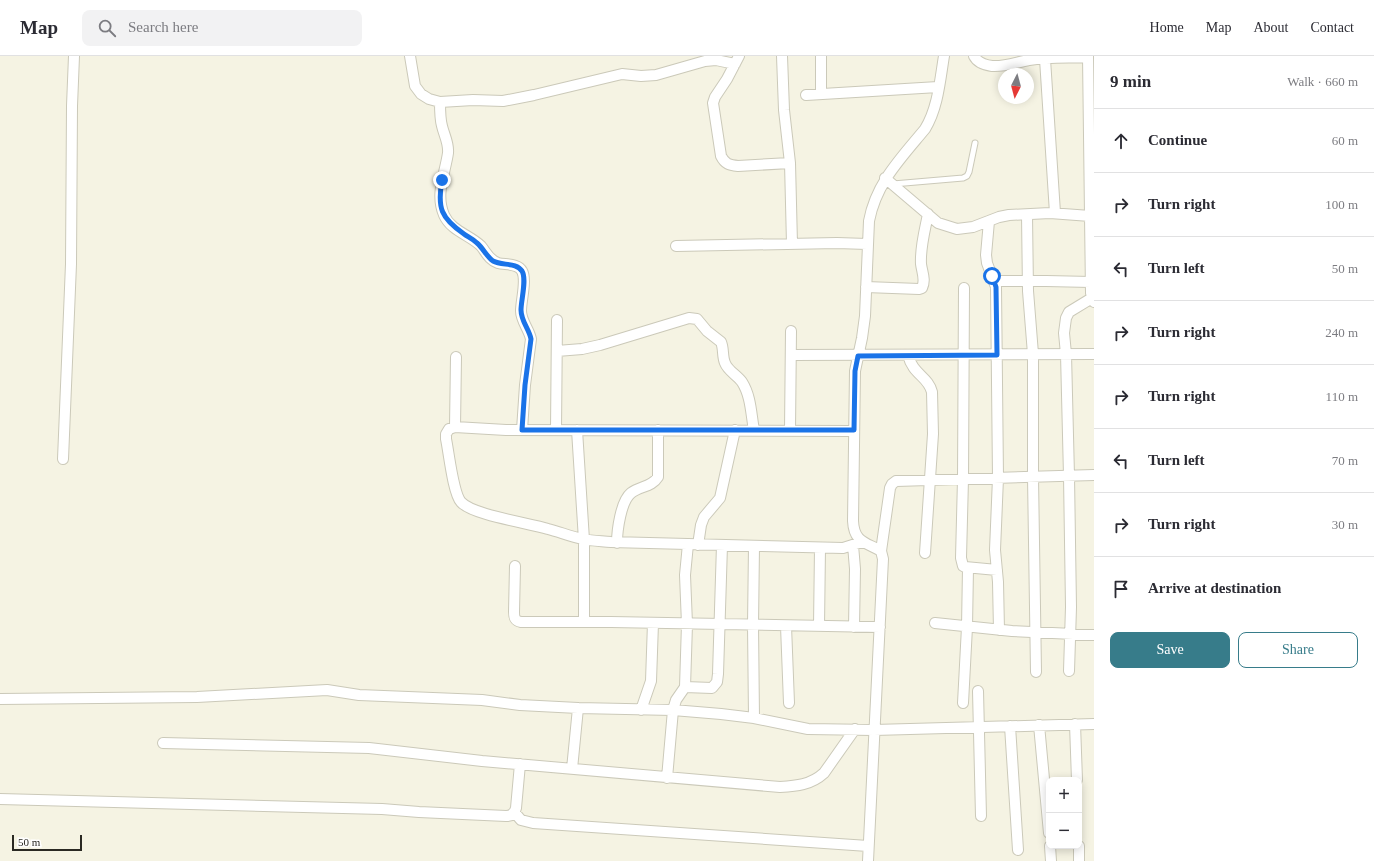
<!DOCTYPE html>
<meta charset="utf-8">
<style>
:root{--surface:#fff;--page:#f2f2f3;--text:#2b2b33;--muted:#7c7c81;--line:#e1e1e2;--accent:#377c8a}
body{margin:0;font-family:Georgia,serif;background:var(--page);color:var(--text)}
.controls{position:absolute;right:12px;bottom:12px;display:grid;overflow:hidden;border-radius:8px;box-shadow:0 2px 10px #0003}
.controls button{width:36px;height:36px;display:grid;place-items:center;padding:0;border:0;border-bottom:1px solid var(--line);background:var(--surface);color:var(--text);font:20px sans-serif}
.compass{position:absolute;left:998px;top:12px;width:36px;height:36px;border-radius:50%;background:var(--surface);box-shadow:0 2px 10px #0003;rotate:186deg}
.scale{position:absolute;left:12px;bottom:10px;width:70px;box-sizing:border-box;padding-left:4px;border:2px solid #2a2923;border-top:0;font-size:11px;line-height:14px;white-space:nowrap;color:#2a2923;-webkit-text-stroke:3px #fff;paint-order:stroke}
.stop{position:absolute;width:12px;height:12px;margin:-9px;border:3px solid #1a73e8;border-radius:50%;background:#fff}
.stop.end{background:#1a73e8;border-color:#fff;box-shadow:0 1px 4px #0008}
.list{margin:0;padding:0;list-style:none}
h2{display:flex;justify-content:space-between;align-items:center;height:52px;margin:0;padding:0 16px;font-size:17px}
h2 small{font-size:13px;font-weight:400;color:var(--muted)}
.list li{display:grid;grid-template-columns:26px 1fr auto;gap:12px;align-items:center;box-sizing:border-box;height:64px;padding:0 16px;border-top:1px solid var(--line)}
.list b{display:block;font-size:15px;white-space:nowrap}
.list em{font-size:13px;font-style:normal;color:var(--muted)}
.actions{display:flex;gap:8px;padding:12px 16px}
.actions a{flex:1;padding:9px 0;border:1px solid var(--accent);border-radius:8px;text-align:center;font-size:14px;color:var(--accent)}
.actions .main{background:var(--accent);color:#fff}
.icon{flex:none;width:22px;height:22px;fill:none;stroke:currentColor;stroke-width:2;stroke-linecap:round;stroke-linejoin:round}
.map{position:relative;flex:none;width:1094px;height:805px;overflow:hidden}
header{display:flex;align-items:center;gap:24px;box-sizing:border-box;height:56px;padding:0 20px;background:var(--surface);border-bottom:1px solid var(--line)}
header strong{font-size:19px}
nav{display:flex;gap:22px;margin-inline-start:auto;font-size:14px}
.search{width:280px;height:36px;background:var(--page);display:flex;align-items:center;gap:10px;box-sizing:border-box;padding:0 14px;border-radius:8px;color:var(--muted);font-size:15px}
main{display:flex}
aside{flex:1;background:var(--surface)}
.map>svg:first-child{display:block}
.lines{fill:none;stroke-linecap:round;stroke-linejoin:round}
.service-casing{stroke:#cbc9b9;stroke-width:7}
.minor-casing{stroke:#cbc9b9;stroke-width:12}
.service{stroke:#fff;stroke-width:5}
.minor{stroke:#fff;stroke-width:10}
.route{stroke:#1a73e8;stroke-width:5}
</style>
<header>
<strong>Map</strong>
<div class="search"><svg class="icon" aria-label="search" viewBox="0 0 24 24"><circle cx="10" cy="10" r="6"/><path d="M15 15l6 6"/></svg>Search here</div>
<nav><a>Home</a><a>Map</a><a>About</a><a>Contact</a></nav>
</header>
<main>
<div class="map">
<svg width="1094" height="805" viewBox="0 0 1094 805">
<rect width="100%" height="100%" fill="#f5f3e3"/>
<g class="lines">
<defs>
<path id="service" d="M893,128L963,122L967,120L969,116L975,87"/>
<path id="minor" d="M410,0L415,30L421,38L429,43L440,46L473,44L503,45L534,39L622,18L641,20L656,19L705,5L716,4L735,8
M739,0L727,23L715,41L713,47L721,100C725,108 729,109 738,110L790,107
M782,0L784,54L790,107L792,188
M821,0V38
M974,0C977,6 985,9 992,10C1005,11 1017,6 1029,4C1049,1 1069,2 1088,1
M1088,0L1091,237L1094,246
M1045,3L1055,157
M806,39L938,31
M440,46C440,54 440,63 442,70C444,79 449,87 448,97C445,118 435,138 444,159C451,175 470,179 481,190C486,196 489,204 498,207C505,209 518,207 522,215C527,224 521,244 521,255C521,265 529,273 531,283L525,329L522,374
M885,122L938,167L957,173L973,171L999,161L1009,159L1050,157L1090,160
M1027,159L1028,235L1033,298V421L1036,616
M989,165L986,199L987,207L996,231L998,422L995,494L998,526L999,574
M676,190L837,187L867,188
M994,225H1046L1091,226
M866,231L919,233L922,232C926,224 922,216 921,208C920,191 925,174 928,158
M964,232L963,423L961,502L963,510L965,511L997,514
M557,295L582,293L600,289L689,262L697,263L707,275L721,286C724,293 722,300 725,307C728,315 737,319 742,326C751,340 751,358 754,374
M791,299L1094,298
M908,299C913,319 928,320 932,336L933,378L925,497
M455,371L456,301
M556,374L557,264
M577,374L584,484V566
M790,374L791,275
M854,375L506,374L455,371L449,373L446,378V383C449,397 453,437 461,446C472,459 529,467 548,473C560,476 571,481 583,483C592,485 602,485 611,486L843,492L862,486
M63,403L71,208L72,50L74,0
M617,487C617,474 621,445 631,437C640,430 652,431 658,421V374
M698,489L701,469L704,461L720,442L735,374
M853,489L855,513L854,571
M881,495L890,432L892,428L896,425L1094,419
M515,510L514,556C514,562 515,565 521,566H611L880,571
M935,567L1012,575L1094,579
M786,570L789,647
M819,570L820,492
M1069,615L1071,551L1069,420L1066,298L1064,277L1066,262L1069,256L1092,242
M685,631L712,632L717,626L718,618L722,489
M978,635L981,760
M0,643L197,641L327,634L359,639L482,644L520,649L578,652L673,654L721,658L754,662L808,673L874,674L1094,668
M963,647L967,571L968,512
M641,654L651,625L653,567
M754,662L753,569L754,490
M1075,668L1077,724
M1039,669L1049,777
M1010,670L1018,794
M163,687L369,692L482,705L780,731C796,730 811,729 824,717L855,673
M572,713L578,652
M667,722L673,654L676,644L685,631L687,568L685,519L688,488
M0,743L382,753L419,756L506,760C512,760 515,757 516,752L520,708
M515,757L521,764L533,767L868,790
M1050,790L1051,805
M1079,790V805
M868,805L883,503L881,495C865,486 854,486 853,465L855,315L862,282L865,260L869,165C876,127 901,102 925,73C938,52 940,24 944,0"/>
</defs>
<use href="#service" class="service-casing"/>
<use href="#minor" class="minor-casing"/>
<use href="#service" class="service"/>
<use href="#minor" class="minor"/>
</g>
<g class="lines">
<path class="route" d="M442,124C437,152 441,162 464,178C468,181 473,183 477,187C483,192 487,201 493,205C502,210 516,206 522,215C527,223 521,244 521,254C521,265 529,273 531,283L525,329L522,374H854L855,315L858,300L997,299L996,231L992,220"/>
</g>
</svg>
<div class="controls">
<button>+</button>
<button>−</button>
</div>
<svg class="compass" viewBox="-18 -18 36 36"><path d="M0-13l5 13h-10z" fill="#e53935"/><path d="M0 13l5-13h-10z" fill="#7c7c81"/></svg>
<div class="scale">50 m</div>
<div class="stop" style="left:992px;top:220px"></div>
<div class="stop end" style="left:442px;top:124px"></div>
</div>
<aside>
<h2>9 min<small>Walk · 660 m</small></h2>
<ul class="list">
<li><svg class="icon" aria-label="ahead" viewBox="0 0 24 24"><path d="M12 20V5M6 11l6-6 6 6"/></svg><div><b>Continue</b></div><em>60 m</em></li>
<li><svg class="icon" aria-label="right" viewBox="0 0 24 24"><path d="M7 20v-9h11M14 6l5 5-5 5"/></svg><div><b>Turn right</b></div><em>100 m</em></li>
<li><svg class="icon" aria-label="left" viewBox="0 0 24 24"><path d="M17 20v-9H6M10 6l-5 5 5 5"/></svg><div><b>Turn left</b></div><em>50 m</em></li>
<li><svg class="icon" aria-label="right" viewBox="0 0 24 24"><path d="M7 20v-9h11M14 6l5 5-5 5"/></svg><div><b>Turn right</b></div><em>240 m</em></li>
<li><svg class="icon" aria-label="right" viewBox="0 0 24 24"><path d="M7 20v-9h11M14 6l5 5-5 5"/></svg><div><b>Turn right</b></div><em>110 m</em></li>
<li><svg class="icon" aria-label="left" viewBox="0 0 24 24"><path d="M17 20v-9H6M10 6l-5 5 5 5"/></svg><div><b>Turn left</b></div><em>70 m</em></li>
<li><svg class="icon" aria-label="right" viewBox="0 0 24 24"><path d="M7 20v-9h11M14 6l5 5-5 5"/></svg><div><b>Turn right</b></div><em>30 m</em></li>
<li><svg class="icon" aria-label="arrive" viewBox="0 0 24 24"><path d="M6 21V4h12l-3 4 3 4H6"/></svg><div><b>Arrive at destination</b></div></li>
</ul>
<div class="actions"><a class="main">Save</a><a>Share</a></div>
</aside>
</main>
